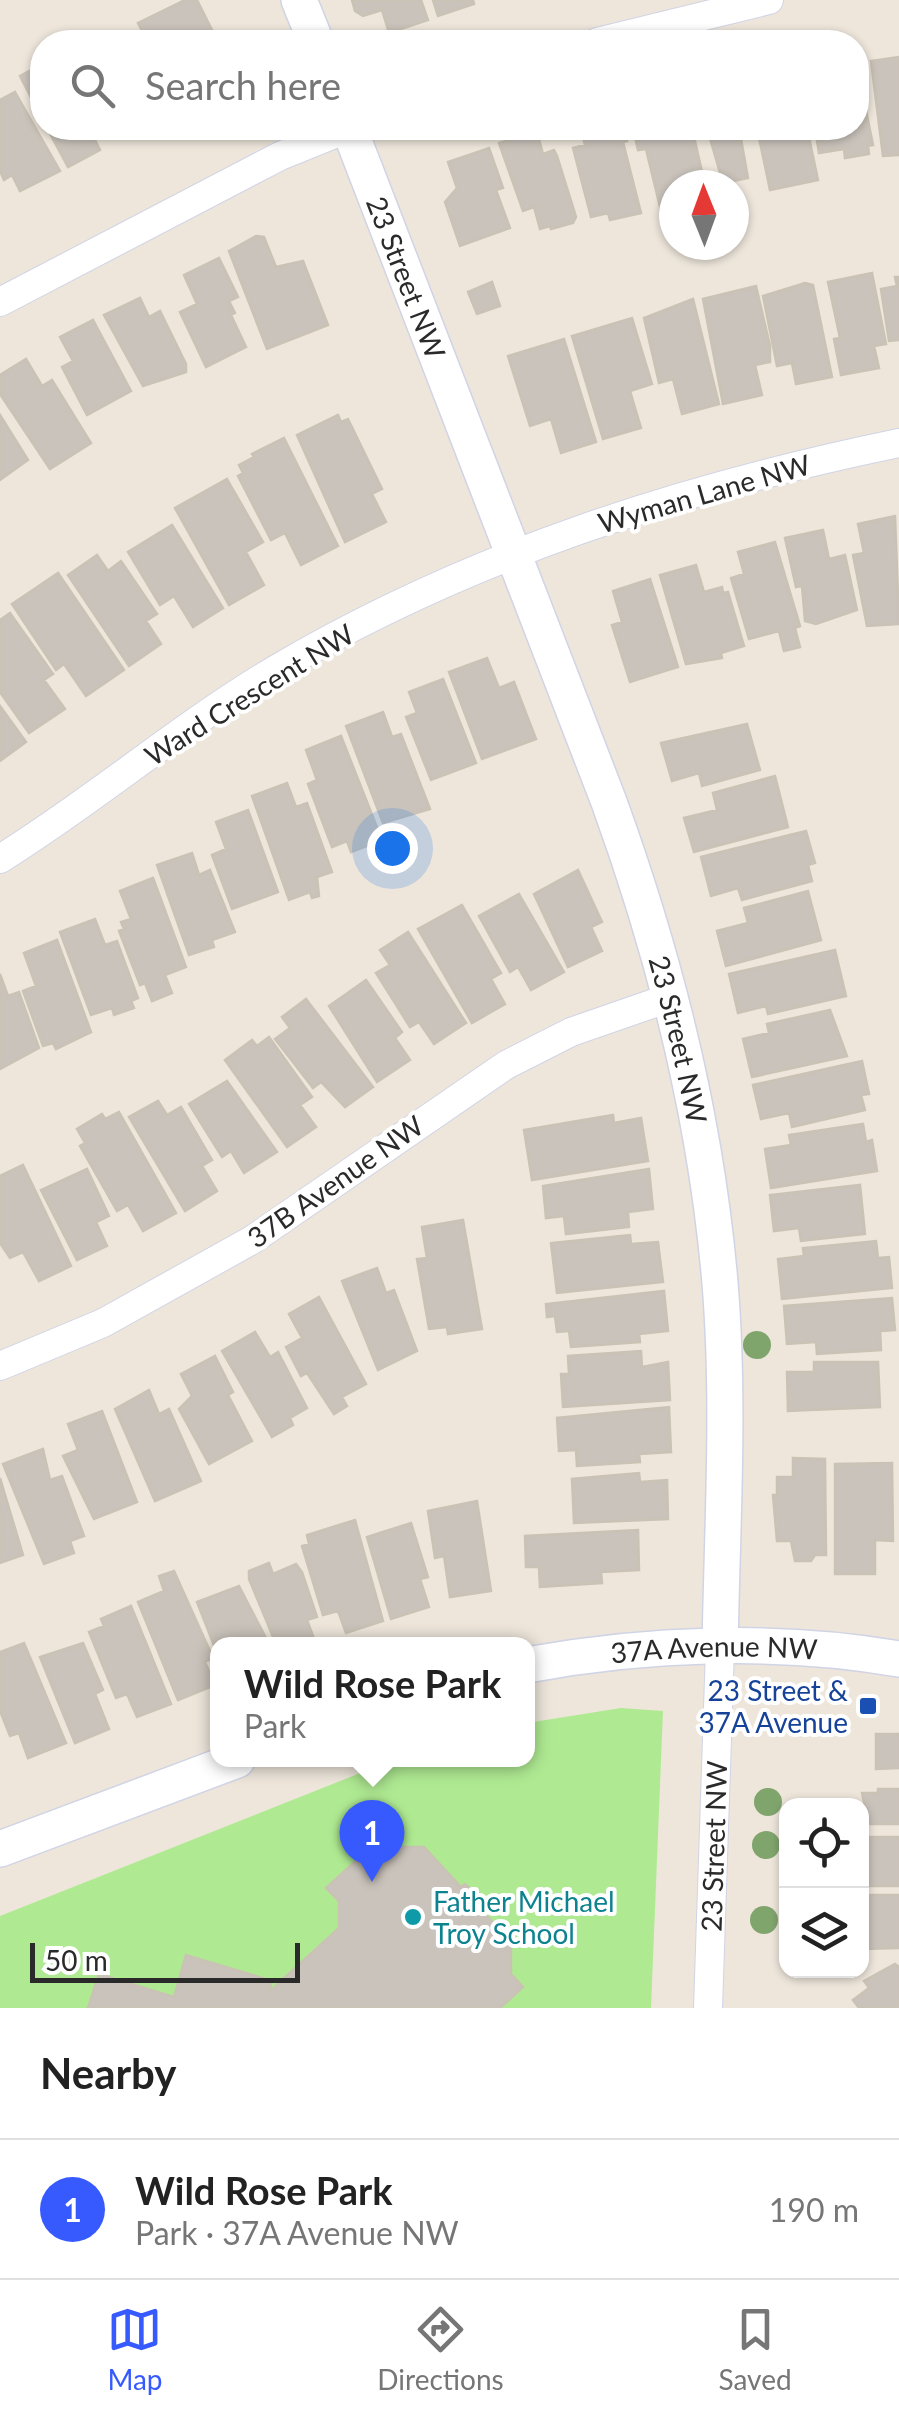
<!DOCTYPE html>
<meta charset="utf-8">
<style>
:root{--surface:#fff;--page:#f2f2f2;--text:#222;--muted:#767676;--line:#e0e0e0;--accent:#375aff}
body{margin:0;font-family:Lato,sans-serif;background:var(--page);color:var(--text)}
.controls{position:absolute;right:30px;bottom:30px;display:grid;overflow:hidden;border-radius:20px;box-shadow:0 2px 8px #0004}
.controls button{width:90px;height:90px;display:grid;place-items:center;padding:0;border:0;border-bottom:2px solid var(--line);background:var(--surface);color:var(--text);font:50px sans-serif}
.compass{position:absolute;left:659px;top:170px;width:90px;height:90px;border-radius:50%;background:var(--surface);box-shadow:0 2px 8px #0004;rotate:359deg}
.scale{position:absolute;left:30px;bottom:25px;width:270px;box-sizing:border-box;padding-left:10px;border:5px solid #2a2a2a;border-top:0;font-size:28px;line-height:35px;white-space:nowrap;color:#2a2a2a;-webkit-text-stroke:8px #fff;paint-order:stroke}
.you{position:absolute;left:392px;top:848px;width:35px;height:35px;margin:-25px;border:8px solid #fff;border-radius:50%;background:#1a73e8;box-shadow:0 0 0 15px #1a73e833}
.badge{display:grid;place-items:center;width:65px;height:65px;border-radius:50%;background:var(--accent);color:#fff;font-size:32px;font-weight:700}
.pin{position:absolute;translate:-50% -82px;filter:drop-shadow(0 2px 5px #0008)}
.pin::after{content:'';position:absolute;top:52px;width:35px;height:30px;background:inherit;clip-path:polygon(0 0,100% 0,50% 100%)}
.popup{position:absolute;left:210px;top:1637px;width:325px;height:130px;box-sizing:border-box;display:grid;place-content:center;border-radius:20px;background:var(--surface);filter:drop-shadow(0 2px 8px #0005);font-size:32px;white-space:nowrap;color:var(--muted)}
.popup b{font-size:38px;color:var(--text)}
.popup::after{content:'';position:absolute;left:50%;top:100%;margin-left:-20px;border:20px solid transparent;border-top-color:var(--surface)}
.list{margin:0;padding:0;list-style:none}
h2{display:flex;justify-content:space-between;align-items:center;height:130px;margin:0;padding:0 40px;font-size:42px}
h2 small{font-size:32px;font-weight:400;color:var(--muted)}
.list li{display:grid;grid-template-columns:65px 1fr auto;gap:30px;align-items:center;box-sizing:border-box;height:140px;padding:0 40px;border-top:2px solid var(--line)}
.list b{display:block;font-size:38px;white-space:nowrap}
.list p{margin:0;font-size:32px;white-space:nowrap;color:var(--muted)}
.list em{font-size:32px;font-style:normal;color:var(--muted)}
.icon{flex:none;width:55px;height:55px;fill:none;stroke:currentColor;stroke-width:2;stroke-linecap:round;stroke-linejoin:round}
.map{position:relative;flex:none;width:899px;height:2008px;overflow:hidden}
.search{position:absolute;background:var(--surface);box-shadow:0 2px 8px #0004;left:30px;right:30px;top:30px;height:110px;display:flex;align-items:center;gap:25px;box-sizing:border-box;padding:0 35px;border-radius:40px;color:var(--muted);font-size:38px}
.sheet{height:270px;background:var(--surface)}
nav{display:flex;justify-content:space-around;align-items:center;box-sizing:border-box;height:140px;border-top:2px solid var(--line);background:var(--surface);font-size:28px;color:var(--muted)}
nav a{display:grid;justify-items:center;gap:5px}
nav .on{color:var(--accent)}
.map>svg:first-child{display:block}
.green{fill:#afea92}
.building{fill:#c9c3bb;stroke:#cac2b4;stroke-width:2.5}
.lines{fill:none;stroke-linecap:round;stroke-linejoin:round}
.minor-casing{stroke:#d0d4e5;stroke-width:30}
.tertiary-casing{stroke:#d0d4e5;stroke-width:38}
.minor{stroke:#fff;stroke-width:28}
.tertiary{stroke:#fff;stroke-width:35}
.tree{fill:#7fa56d}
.transit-dot{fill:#1a4fb4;stroke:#fff;stroke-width:4}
.culture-dot{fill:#0f9aa8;stroke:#fff;stroke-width:4}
.labels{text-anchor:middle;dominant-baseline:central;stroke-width:8;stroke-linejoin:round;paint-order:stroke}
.street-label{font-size:28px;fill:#2a2a2a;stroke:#fff}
.transit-label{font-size:28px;fill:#164399;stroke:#fff;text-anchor:end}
.culture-label{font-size:28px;fill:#0d838f;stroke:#fff;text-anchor:start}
</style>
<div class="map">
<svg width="899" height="2008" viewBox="0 0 899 2008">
<rect width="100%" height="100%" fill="#eee6db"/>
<path class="green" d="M621,1708L663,1711L651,2008H0V1916L378,1766L401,1760H527V1723Z"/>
<path class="building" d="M185,0H197L218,42H148L138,23Z
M352,0H421L428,20L389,33L382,10L363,16L355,11Z
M433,0H473L474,4L438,16Z
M899,57V155L883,156L871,61Z
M856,61L873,145L868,146L869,154L845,158L844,149L819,153L815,128H856Z
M42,64V119L20,76Z
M15,92L60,171L20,191L12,175L4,180L0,171V100Z
M47,128H89L100,150L68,167Z
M580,128H623L627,141L623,142L641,213L610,220L608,213L591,217L573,148L585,145Z
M633,128H692L705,185H674V208L661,211L646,149L638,150Z
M707,128H739L748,178L723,183Z
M757,128H807L818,180L770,190Z
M537,132L543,154L554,150L557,156L576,217L573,223L551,229L550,226L540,229L534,207L523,211L499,143Z
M489,148L503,188L496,190L510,228L460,246L445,202L457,188L448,162Z
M256,236L264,237L276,267L303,261L328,325L267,349L229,251Z
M219,258L238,297L229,301L235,313L231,315L246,347L206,367L180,312L197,304L184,275Z
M872,273L886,344L874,346L879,368L841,375L834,339L840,338L828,282Z
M895,277H899V340L889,341L881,289L897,286Z
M492,282L500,306L477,314L468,292Z
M805,283L813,285L832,377L796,384L792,363L777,366L763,296Z
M756,286L770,346V362L755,365L762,395L723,404L703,299Z
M140,298L149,317L160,311L186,364V372L143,386L104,315Z
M693,299L719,404L682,414L673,379L659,383L644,318Z
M632,318L652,384L630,391L641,428L603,439L572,336Z
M93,320L131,391L87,415L62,367L73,361L60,337Z
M564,339L596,442L561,453L551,419L530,426L508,356Z
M26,359L42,386L52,380L91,443L50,469L0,394V375Z
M0,415L28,460L0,480Z
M338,415L341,422L348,419L382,489L372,494L386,522L345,542L297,435Z
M284,438L338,546L301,565L285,533L271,540L238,476L243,473L239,465L254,457L252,454Z
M227,479L263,542L246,552L264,585L229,605L175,508Z
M895,516L899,624L867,626L853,555L864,553L858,524Z
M172,525L223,608L193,627L174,596L160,605L128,552Z
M823,530L829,559L845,555L857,610L816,624L805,621L802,586L796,587L785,538Z
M775,542L800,626L795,628L800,647L784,651L779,631L749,639L731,578L744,574L738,552Z
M97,555L108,571L121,561L157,614L146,621L161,644L129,666L68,575Z
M696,565L704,592L722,587L723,593L728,592L744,646L721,653L722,658L686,664L660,575Z
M58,573L124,670L86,696L64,664L56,670L12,604Z
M650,579L678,667L630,682L612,625L622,622L613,591Z
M10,613L53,674L44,680L65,709L29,733L0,692V620Z
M487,658L499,688L514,682L536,739L482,759L449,672Z
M443,679L476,763L431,780L406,717L417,713L409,692Z
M0,706L26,742L0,761Z
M383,712L392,737L401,734L430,809L383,823L346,726Z
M747,724L760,770L702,786L699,773L672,781L661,743Z
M341,736L382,840L351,852L347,841L332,847L308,784L317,780L306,750Z
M775,776L788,827L694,852L684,818L717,810L713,793Z
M287,783L296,807L307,803L332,872L317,877L319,896L312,898L310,892L289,900L252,796Z
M248,810L278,892L232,909L212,855L226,849L216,822Z
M806,831L815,863L808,865L812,881L742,900L738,888L711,896L701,857Z
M192,853L199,875L210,870L235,932L212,940L214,947L189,955L157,865Z
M578,870L602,922L591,927L602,951L568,967L534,894Z
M153,878L186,967L165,975L172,993L152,1001L145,983L140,985L119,931L124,929L121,922L131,919L120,891Z
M808,891L821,940L726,966L717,931L748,923L744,908Z
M519,894L564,972L531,990L518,967L510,972L479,916Z
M462,905L501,973L491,979L505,1004L472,1023L418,929Z
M95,919L105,945L117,941L138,998L131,1001L134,1008L114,1015L112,1008L91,1015L60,932Z
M408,932L466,1023L434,1044L419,1022L410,1027L376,973L390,965L380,950Z
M57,940L91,1032L56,1049L53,1043L43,1046L23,991L36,986L24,953Z
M835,950L846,996L768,1014L766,1006L738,1013L729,974Z
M0,974L8,996L19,992L39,1048L0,1069Z
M366,980L402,1032L395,1038L410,1060L377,1082L329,1006Z
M306,999L373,1087L345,1107L321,1082L313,1088L275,1039L290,1028L282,1017Z
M830,1010L847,1056L752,1077L743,1039L769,1033L767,1024Z
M269,1037L312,1097L300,1105L316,1127L287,1147L225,1060L252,1040L257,1046Z
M862,1061L869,1094L861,1095L865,1110L792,1127L789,1113L761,1119L753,1085Z
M227,1081L277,1152L244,1173L231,1151L222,1157L189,1104Z
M158,1101L167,1115L181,1107L212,1160L202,1166L217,1191L185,1211L129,1117Z
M119,1112L176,1213L143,1231L128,1205L117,1211L80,1146L85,1143L77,1129L102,1114L105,1119Z
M613,1115L614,1123L641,1118L648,1161L532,1180L524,1130Z
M863,1124L866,1142L872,1140L877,1171L771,1188L765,1149L791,1145L789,1135Z
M23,1165L71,1266L39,1281L23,1252L10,1258L0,1243V1176Z
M87,1169L109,1216L96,1222L107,1246L77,1260L41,1190Z
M649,1169L653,1209L628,1212L629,1227L566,1234L564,1216L546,1218L543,1186Z
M860,1185L865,1234L801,1241L799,1228L774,1231L770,1195Z
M463,1220L482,1329L448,1334L447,1327L429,1329L417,1259L427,1258L422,1227Z
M630,1235L631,1244L658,1242L663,1282L557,1293L551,1243Z
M876,1241L878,1258L889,1257L892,1288L782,1299L778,1259L804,1256L803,1248Z
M377,1268L386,1293L394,1290L417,1351L378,1370L342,1281Z
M664,1291L668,1331L639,1334L640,1342L571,1347L569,1331L557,1332L555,1316L547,1317L546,1304Z
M319,1297L366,1384L342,1397L347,1406L334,1414L307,1373L301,1376L286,1347L302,1338L289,1314Z
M892,1298L895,1330L880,1331L881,1350L817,1354L816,1342L787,1344L784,1306Z
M255,1332L270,1357L278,1352L307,1408L290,1418L293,1425L272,1437L222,1351Z
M641,1351L642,1367L668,1362L670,1400L563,1407L561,1374H569L568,1356Z
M215,1356L233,1392L228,1395L252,1441L209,1464L179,1409L192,1396L181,1374Z
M814,1362H878L880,1407L788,1411L787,1372H814Z
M149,1390L159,1414L169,1409L201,1481L155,1501L115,1409Z
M669,1407L671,1452L639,1454L640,1462L577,1466L576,1450L559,1451L557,1418Z
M102,1411L137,1502L94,1519L63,1456L78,1450L68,1424Z
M43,1449L50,1480L62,1476L84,1536L70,1541L74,1553L44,1564L3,1464Z
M793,1458L825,1459L826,1555H815L811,1561H795L791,1541H777L773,1495H777V1477H793Z
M892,1463L893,1541L875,1540V1574H835V1464Z
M639,1473L640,1482L667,1480L668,1519L574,1523L572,1479Z
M0,1478L23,1555L0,1563Z
M477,1501L491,1591L450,1597L444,1556L435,1558L428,1511Z
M355,1520L383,1621L346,1633L338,1611L323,1615L302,1546L309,1544L307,1535Z
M411,1523L428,1577L420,1579L429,1607L391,1619L367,1537Z
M638,1530L639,1570L601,1572L602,1583L540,1587L539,1567H526L525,1536Z
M269,1563L273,1574L296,1564L302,1572L317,1617L307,1620L316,1644H276L249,1579V1571Z
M174,1571L213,1658L205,1662L215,1685L178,1700L138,1602L164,1591L159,1576Z
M239,1586L269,1644H217V1653L197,1602Z
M131,1606L171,1704L137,1717L127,1694L116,1698L89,1632L104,1626L101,1619Z
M24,1643L66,1743L28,1758L19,1733L10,1736L0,1711V1652Z
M83,1643L103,1690L95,1694L109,1729L75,1743L40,1657Z
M876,1734H899V1768L876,1769Z
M878,1789H899V1824H869L862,1793H878Z
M384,1835L395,1847H424L461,1887L465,1884L474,1892L481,1901L477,1905L511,1942V1974L523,1987L500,2008H88L99,1974L174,1997L186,1955L272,1981L269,1992L339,1928V1901L326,1888Z
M862,1837H899V1886H862Z
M862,1895H899V1948L862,1949Z
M895,1964L899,1967V2008H859L853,2000L869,1988L864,1981Z"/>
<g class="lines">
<defs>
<g id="minor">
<path d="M597,42L769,0"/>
<path d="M0,302L280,156L349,128"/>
<path d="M0,859C95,800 179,727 275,670C468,556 681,488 899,443"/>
<path d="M0,1366L103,1323L252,1240L506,1065L571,1032L669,998"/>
<path id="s1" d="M708,2008L720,1649"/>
</g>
<g id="tertiary">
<path d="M299,0L316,42"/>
<path id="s2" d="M349,128L609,802C665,956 706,1119 720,1283C730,1405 722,1527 720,1649"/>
<path id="s3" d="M527,1665C646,1643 779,1638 899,1659"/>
<path d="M0,1849L237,1760"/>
</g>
</defs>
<use href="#minor" class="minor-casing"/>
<use href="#tertiary" class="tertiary-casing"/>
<use href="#minor" class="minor"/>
<use href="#tertiary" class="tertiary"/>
</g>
<g class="tree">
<circle cx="757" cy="1345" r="14"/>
<circle cx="768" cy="1802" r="14"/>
<circle cx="766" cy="1845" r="14"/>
<circle cx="764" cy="1920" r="14"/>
</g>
<rect class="transit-dot" x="858" y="1696" width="20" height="20" rx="5"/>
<circle class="culture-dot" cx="413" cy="1917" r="10"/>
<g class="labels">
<g class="street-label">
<text stroke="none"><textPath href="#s2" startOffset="160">23 Street NW</textPath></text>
<text transform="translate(704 493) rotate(-16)">Wyman Lane NW</text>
<text transform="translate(249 694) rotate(-32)">Ward Crescent NW</text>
<text stroke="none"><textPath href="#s2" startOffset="970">23 Street NW</textPath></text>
<text transform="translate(335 1181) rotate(-35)">37B Avenue NW</text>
<text stroke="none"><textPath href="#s3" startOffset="188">37A Avenue NW</textPath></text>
<text stroke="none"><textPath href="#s1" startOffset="162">23 Street NW</textPath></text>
</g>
<g class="transit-label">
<text x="848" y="1690">23 Street &amp;<tspan x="848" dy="32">37A Avenue</tspan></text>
</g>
<g class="culture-label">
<text x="433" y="1901">Father Michael<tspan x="433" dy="32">Troy School</tspan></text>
</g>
</g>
</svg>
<div class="controls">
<button><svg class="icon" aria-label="locate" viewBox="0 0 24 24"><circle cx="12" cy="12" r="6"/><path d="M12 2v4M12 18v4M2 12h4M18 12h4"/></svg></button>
<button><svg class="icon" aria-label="layers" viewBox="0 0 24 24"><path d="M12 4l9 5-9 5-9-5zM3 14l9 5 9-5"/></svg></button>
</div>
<svg class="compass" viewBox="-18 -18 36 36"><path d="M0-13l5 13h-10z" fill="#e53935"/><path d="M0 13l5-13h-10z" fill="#767676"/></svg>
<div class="scale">50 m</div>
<div class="you"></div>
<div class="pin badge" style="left:372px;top:1882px">1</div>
<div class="popup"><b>Wild Rose Park</b>Park</div>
<div class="search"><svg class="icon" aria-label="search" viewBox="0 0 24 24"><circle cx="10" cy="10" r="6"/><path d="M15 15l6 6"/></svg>Search here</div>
</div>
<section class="sheet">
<h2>Nearby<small></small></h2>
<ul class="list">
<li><span class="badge">1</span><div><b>Wild Rose Park</b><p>Park · 37A Avenue NW</p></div><em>190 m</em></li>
</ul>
</section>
<nav>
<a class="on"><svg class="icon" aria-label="map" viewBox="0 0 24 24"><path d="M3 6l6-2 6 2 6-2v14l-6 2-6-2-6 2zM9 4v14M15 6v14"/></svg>Map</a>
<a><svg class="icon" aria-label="directions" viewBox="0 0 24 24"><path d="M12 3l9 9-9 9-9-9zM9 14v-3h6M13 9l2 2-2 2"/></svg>Directions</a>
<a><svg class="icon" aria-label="saved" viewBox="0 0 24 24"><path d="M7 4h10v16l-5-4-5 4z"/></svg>Saved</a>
</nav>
